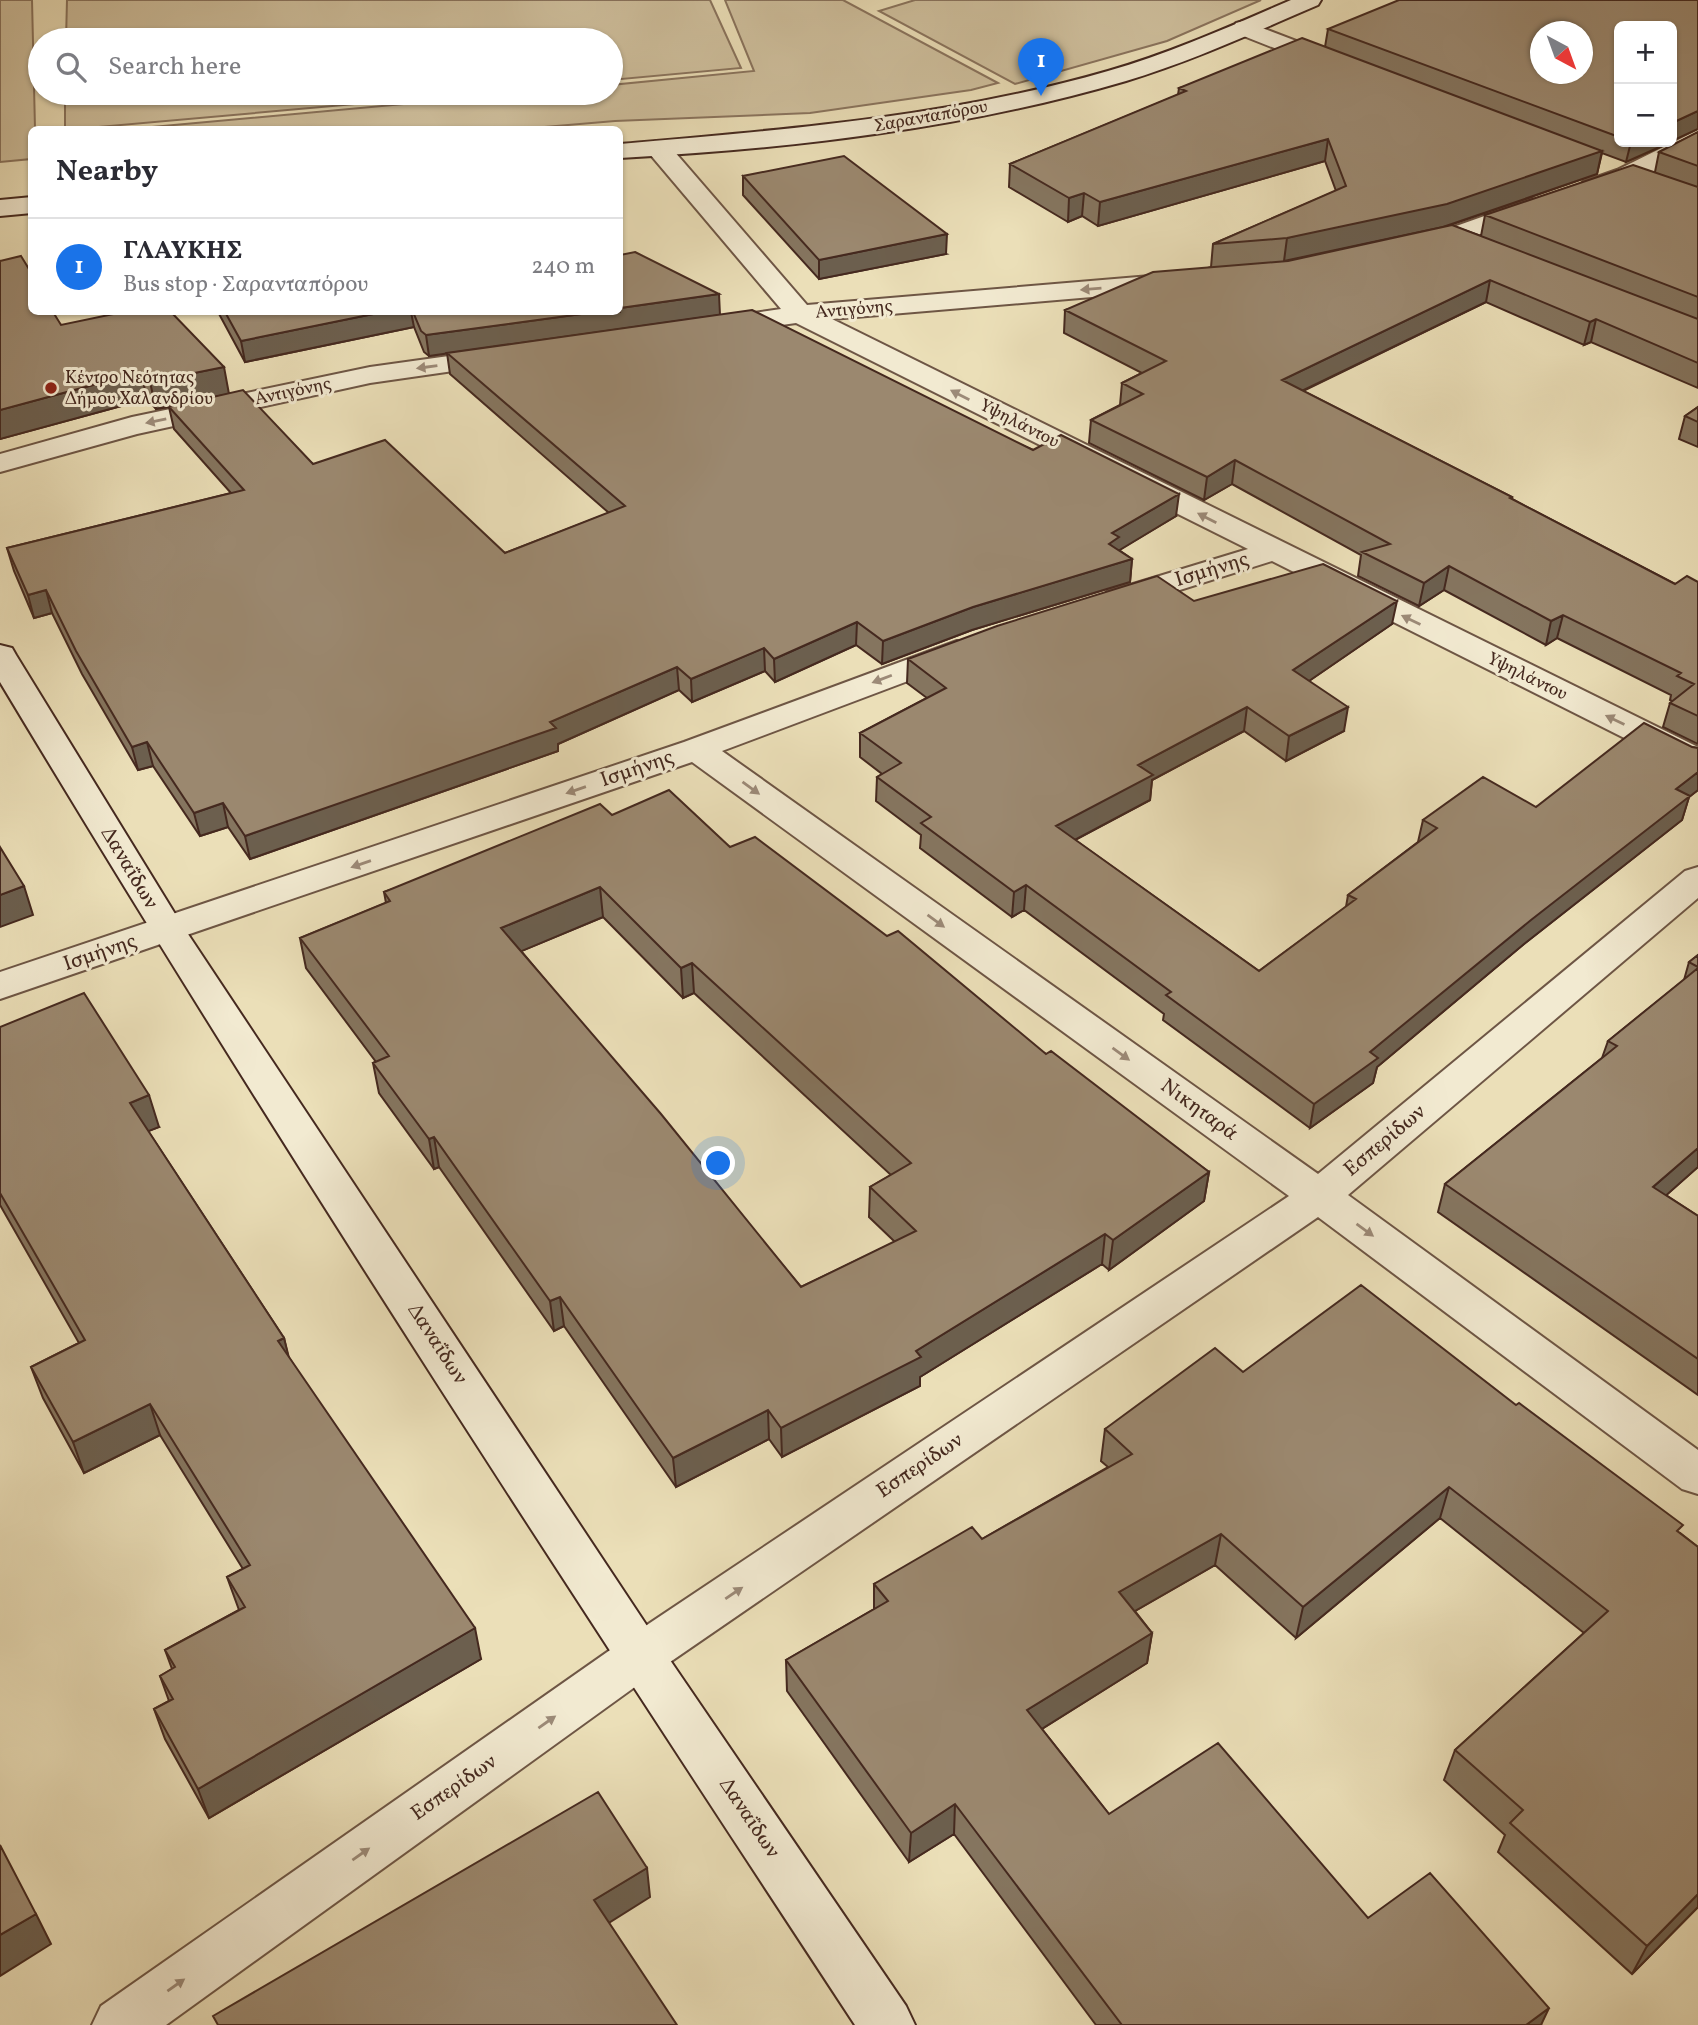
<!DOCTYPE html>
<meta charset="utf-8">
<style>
:root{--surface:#fff;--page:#f7f7f7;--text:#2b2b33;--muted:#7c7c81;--line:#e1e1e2;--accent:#1a73e8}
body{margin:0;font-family:Vollkorn,serif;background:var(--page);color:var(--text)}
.controls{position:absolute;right:21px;top:21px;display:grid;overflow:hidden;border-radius:10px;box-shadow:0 2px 5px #0004}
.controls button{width:63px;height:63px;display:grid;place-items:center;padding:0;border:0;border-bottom:2px solid var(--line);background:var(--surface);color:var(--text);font:35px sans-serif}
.compass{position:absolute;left:1530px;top:21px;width:63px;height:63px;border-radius:50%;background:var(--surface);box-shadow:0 2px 5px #0004;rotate:139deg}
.you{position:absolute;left:719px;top:1164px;width:24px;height:24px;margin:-18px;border:5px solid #fff;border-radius:50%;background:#1a73e8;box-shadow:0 0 0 10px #1a73e833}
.badge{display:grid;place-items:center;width:46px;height:46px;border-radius:50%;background:var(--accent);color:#fff;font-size:23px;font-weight:700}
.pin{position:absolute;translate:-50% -58px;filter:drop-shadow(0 2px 4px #0008)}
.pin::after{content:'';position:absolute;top:37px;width:24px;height:21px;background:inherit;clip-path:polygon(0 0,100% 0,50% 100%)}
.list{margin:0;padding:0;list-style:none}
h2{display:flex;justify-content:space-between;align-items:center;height:91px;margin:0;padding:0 28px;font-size:30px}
h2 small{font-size:23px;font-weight:400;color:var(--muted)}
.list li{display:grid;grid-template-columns:46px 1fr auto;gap:21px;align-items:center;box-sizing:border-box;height:98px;padding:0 28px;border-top:2px solid var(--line)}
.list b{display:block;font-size:26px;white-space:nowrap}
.list p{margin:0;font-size:23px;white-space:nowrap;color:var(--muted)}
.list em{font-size:23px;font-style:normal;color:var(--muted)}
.icon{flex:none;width:38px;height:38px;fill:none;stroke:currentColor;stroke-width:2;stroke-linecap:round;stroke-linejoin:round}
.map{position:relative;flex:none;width:1698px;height:2025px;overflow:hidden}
.search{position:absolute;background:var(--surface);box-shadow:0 2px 5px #0004;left:28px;top:28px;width:595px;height:77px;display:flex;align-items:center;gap:18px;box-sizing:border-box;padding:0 24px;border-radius:38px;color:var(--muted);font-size:26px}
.panel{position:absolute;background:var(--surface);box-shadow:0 2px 5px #0004;left:28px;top:126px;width:595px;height:189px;border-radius:10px}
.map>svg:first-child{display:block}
.green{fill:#cfc09e;stroke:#8a745e;stroke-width:2}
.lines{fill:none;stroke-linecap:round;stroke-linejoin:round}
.street-casing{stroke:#6e5645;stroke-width:4}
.secondary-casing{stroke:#45291f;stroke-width:4}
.street{fill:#f2ead1;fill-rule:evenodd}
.secondary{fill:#f2ead1;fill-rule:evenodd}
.wall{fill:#85755f;stroke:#45291f;stroke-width:2;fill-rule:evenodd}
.shaded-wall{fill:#6c5f4e;stroke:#45291f;stroke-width:2}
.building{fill:#9b886f;stroke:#45291f;stroke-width:2;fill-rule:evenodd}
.oneway{fill:#9c8a78}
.poi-dot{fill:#8f2418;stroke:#f2ead1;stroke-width:2.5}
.labels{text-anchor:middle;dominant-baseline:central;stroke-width:6;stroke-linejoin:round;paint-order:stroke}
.far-street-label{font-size:18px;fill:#45291f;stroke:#f2ead1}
.far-poi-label{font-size:18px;fill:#45291f;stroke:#f2ead1;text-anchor:start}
.street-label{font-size:21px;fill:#45291f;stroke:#f2ead1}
</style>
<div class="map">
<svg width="1698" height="2025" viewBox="0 0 1698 2025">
<rect width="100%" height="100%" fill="#ebdfb8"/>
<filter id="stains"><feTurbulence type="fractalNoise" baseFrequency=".00286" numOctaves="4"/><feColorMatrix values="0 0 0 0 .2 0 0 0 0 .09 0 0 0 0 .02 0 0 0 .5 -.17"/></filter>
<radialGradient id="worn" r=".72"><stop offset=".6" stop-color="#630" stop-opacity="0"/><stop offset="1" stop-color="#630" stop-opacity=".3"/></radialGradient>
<path class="green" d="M0,0H32L35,129L32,130L31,159L0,162Z
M67,0H710L741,68L611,80V40H66Z
M725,0H843L998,83L971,90L810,113L615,121L521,129H130L524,93H611V85L754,71Z
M915,0H1261L1167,41L1015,84L879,11Z
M65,93H478L65,130Z"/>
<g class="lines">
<defs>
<path id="street" d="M1244,21L1341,58L1344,63L1341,68H1325L1236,33L1233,28L1236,23Z
M1698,130V147C1671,161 1613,200 1583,192L1580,187L1583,182L1617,170Z
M658,141L667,143L807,305L1174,274L1183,276L1187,282L1183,288L1174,290L832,319L1698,747V772L1686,769L1272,561L1129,606L1118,609L1107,606L1102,599L1107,592L1248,549L796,323L718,334L708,332L704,326L708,320L781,309L649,153L646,148L649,143Z
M1532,199L1541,202L1545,207L1541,212C1509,224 1438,256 1407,248L1403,243L1407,238L1445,230Z
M499,349L509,351L513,357L509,363L370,383L137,434L0,472V454L132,417L370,367Z
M957,641L969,644L973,651L969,658L722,751L1318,1174L1685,871L1698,867V898L1348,1195L1698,1450V1494L1682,1489L1318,1217L657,1671L166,2025H92L101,2006L623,1641L1289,1196L692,762L0,999V972L684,742Z"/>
<path id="secondary" d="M1291,0H1321L1318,5C1255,32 1192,61 1126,81C963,129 789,149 620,158V144C784,130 949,117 1108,71C1171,53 1231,26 1291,0Z
M32,197V213L0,216V200Z
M0,645L12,648L16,655L180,922L657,1641L906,2006L915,2025H855C564,1582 273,1137 0,682Z"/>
</defs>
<use href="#street" class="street-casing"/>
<use href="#secondary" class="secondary-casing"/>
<use href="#street" class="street"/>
<use href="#secondary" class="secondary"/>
</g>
<path class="wall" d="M1619,26V142H1671L1626,162L1602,153L1597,174L1450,225L1481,236L1485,215L1655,172L1659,152L1698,132V388L1591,342L1584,345L1486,302L1303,391L1512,497V499L1675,584L1698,582V744L1663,727L1670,703L1672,701L1670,700L1671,695L1557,638L1546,645L1444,590L1419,606L1358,576L1361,555L1232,484L1204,500L1089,443L1091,420L1120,405L1122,383L1142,373L1064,333L1065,310L1211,267L1213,244L1336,191L1325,161L1098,226L1082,216L1068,222L1009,187L1010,164L1178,95L1179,88L1325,47L1328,29Z
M743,176L946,254L819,279L743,195Z
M0,261L61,325L229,393L313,464L505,553L609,513L450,374L447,353L429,356L424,352L414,327L245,362L218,312H620L720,315L1033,450L1176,516L1119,550L1132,559L1130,582L972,630L882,664L856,645L775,682L765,671L692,702L679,690L558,744V751L250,859L228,827L200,836L153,766L138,770L82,674L52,613L34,618L14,571L7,548L231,493L174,429L169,407L156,409L147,399L0,439Z
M1698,407V447L1679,439L1685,416Z
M1194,601L1392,624L1309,681L1344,731L1286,761L1244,731L1152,780L1150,800L1075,840L1259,971L1346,907L1348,895L1418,842L1423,820L1536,807L1692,747L1698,748V790L1689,797L1682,820L1524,944L1377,1067L1373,1083L1310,1128L1163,1020L1164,1014L1024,910L1012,917L920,848L921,835L876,801L877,777L882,774L860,757V733L927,698L907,683L908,659Z
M612,815L730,847L1046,1054L1209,1172L1204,1201L1109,1270L1102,1264L920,1377V1386L782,1457L769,1439L676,1487L564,1326L554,1331L439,1167L434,1169L379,1093L373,1063L376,1062L306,968L300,938L386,903L384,892ZM603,917L683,998L694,993L891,1175L870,1187L869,1217L895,1242L801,1287L521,951Z
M1698,955V1167L1666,1195L1698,1216V1395L1438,1212L1445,1184L1602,1058L1608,1041L1684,980L1689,962Z
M0,1027L159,1127L148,1131L284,1338L288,1356L481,1659L209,1818L165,1739L154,1709L169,1701L160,1676L172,1669L165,1650L239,1610L227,1577L243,1569L160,1435L84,1473L43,1398L31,1367L79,1343L0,1205Z
M1243,1372L1680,1533L1698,1547V1907L1632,1974L1498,1852L1505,1835L1444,1780L1455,1750L1584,1633L1440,1518L1296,1638L1215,1565L1135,1611L1152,1633L1147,1663L1042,1729L1109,1814L1368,1918L1541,2025H1096L954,1834L909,1862L787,1691L786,1660L874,1609V1584L982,1539L1108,1467L1101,1461L1105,1429Z"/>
<path class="shaded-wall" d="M1698,111V129L1672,141V123Z
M1328,139L1325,161L1098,226L1100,202Z
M1631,142H1671L1626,162Z
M1602,151L1597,174L1443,227L1284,261L1287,238Z
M1084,193L1082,216L1068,222L1069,198Z
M947,234L946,254L819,279V260Z
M1490,280L1486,302L1279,402L1282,380Z
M719,294L720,315L429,356L426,335L596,312H620V308Z
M383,312H411L414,327L245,362L241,341Z
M1596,319L1591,342L1584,345L1590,322Z
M224,367L229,394L156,409L150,382Z
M141,372L147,399L0,439V410Z
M1235,460L1232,484L1204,500L1207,477Z
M1179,494L1176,516L1118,551L1109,544L1112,533Z
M1132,559L1130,582L972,630L882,664L883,641L973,607Z
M1449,566L1444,590L1419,606L1424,583Z
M46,590L52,613L34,618L28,595Z
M1397,601L1392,624L1290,694L1293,670Z
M1563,615L1557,638L1546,645L1551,621Z
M857,622L856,645L775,682L774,659Z
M764,648L765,671L692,702L691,679Z
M677,667L679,690L558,744V751L250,859L245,836L550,722Z
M1247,707L1244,731L1152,780L1150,800L1054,851L1056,826L1138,765Z
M1348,707L1344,731L1286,761L1289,736Z
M147,742L153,766L138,770L132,747Z
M1698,772V790L1689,797L1682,820L1524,944L1377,1067L1373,1083L1310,1128L1314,1104L1370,1052L1676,789Z
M223,803L228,827L200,836L194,813Z
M1026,885L1024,910L1012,917L1014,892Z
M24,886L33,915L0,927V895Z
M600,887L603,917L505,958L501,928Z
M692,963L694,993L683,998L681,968Z
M149,1095L159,1127L139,1135L130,1103Z
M434,1137L439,1167L434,1169L429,1139Z
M1698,1148V1167L1644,1215L1653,1187Z
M1209,1172L1204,1201L1109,1270L1113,1240Z
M1105,1234L1102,1264L920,1377V1386L782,1457L781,1428L916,1351Z
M560,1297L564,1326L554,1331L550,1301Z
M284,1338L292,1370L278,1341Z
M150,1404L160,1435L84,1473L73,1442Z
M768,1410L769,1439L676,1487L673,1458Z
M1449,1487L1440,1518L1296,1638L1303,1607Z
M1221,1534L1215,1565L1114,1623L1119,1592Z
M475,1628L481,1659L209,1818L198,1789Z
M1152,1633L1147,1663L1024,1740L1027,1710Z
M955,1804L954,1834L909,1862L911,1833Z
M647,1868L650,1897L599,1929L594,1900Z
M1698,1894V1907L1632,1974L1647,1946Z
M36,1914L51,1944L0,1976V1935Z
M1549,2008L1541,2025H1526Z"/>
<path class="building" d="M1399,0H1698V111L1672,123V26H1619V137L1328,29ZM1541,32H1583V74H1541Z
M1302,38L1602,151L1447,204L1287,238L1213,244L1346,186L1328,139L1100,202L1084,193L1069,198L1010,164L1186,91L1179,88Z
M1698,132V166L1659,152Z
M844,156L947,234L819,260L743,176Z
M1633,165L1698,187V297L1485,215Z
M1452,225L1698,319V363L1596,319L1590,322L1490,280L1282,380L1512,497L1510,498L1675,584L1687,576L1698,582V716L1670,703L1694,684L1677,676L1681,673L1563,615L1551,621L1449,566L1424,583L1362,552L1390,544L1235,460L1207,477L1091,420L1143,394L1122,383L1166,361L1065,310L1153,272L1288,261Z
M635,252L719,294L620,308V255Z
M21,256L32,274V312H53L61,325L123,312H171L224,367L150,382L141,372L0,410V261Z
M752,310L1033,450L1061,435L1179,494L1112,533L1119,537L1109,544L1132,559L973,607L883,641L857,622L774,659L764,648L691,679L677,667L550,722L556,728L245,836L223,803L194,813L147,742L132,747L76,651L46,590L28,595L7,548L244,490L169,407L243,390L313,464L385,440L505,553L625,506L447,353Z
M225,312H383L241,341Z
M413,312H596L426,335L421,331Z
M1698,407V422L1685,416Z
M1323,564L1397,601L1293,670L1348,707L1289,736L1247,707L1138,765L1153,775L1056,826L1259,971L1356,899L1348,895L1437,828L1423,820L1483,777L1536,807L1644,723L1692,747L1698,748V772L1676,789L1690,796L1531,920L1370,1052L1378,1058L1314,1104L1166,995L1171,992L1026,885L1014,892L921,823L931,817L877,777L901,763L860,733L946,688L908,659L997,626L1157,576L1194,601Z
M669,790L730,847L755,837L887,936L898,931L1046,1054L1051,1051L1209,1172L1113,1240L1105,1234L916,1351L921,1357L781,1428L768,1410L673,1458L560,1297L550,1301L434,1137L429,1139L373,1063L389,1056L300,938L390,901L384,892L600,804L612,815ZM600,887L681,968L692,963L911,1163L870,1187L916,1231L801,1287L661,1114L501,928Z
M0,847L24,886L0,895Z
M1698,955V967L1689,962Z
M1698,968V1148L1653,1187L1698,1216V1359L1445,1184L1617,1046L1608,1041Z
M84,993L149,1095L130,1103L284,1338L278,1341L475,1628L198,1789L154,1709L173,1699L160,1676L175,1667L165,1650L245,1607L227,1577L250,1565L150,1404L73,1442L31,1367L85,1340L0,1193V1027Z
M1361,1285L1516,1405L1519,1403L1683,1525L1677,1531L1698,1547V1894L1647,1946L1510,1823L1523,1810L1455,1750L1608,1611L1449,1487L1303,1607L1221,1534L1119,1592L1152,1633L1027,1710L1109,1814L1218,1743L1368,1918L1430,1873L1549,2008L1526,2025H1122L955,1804L911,1833L786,1660L888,1601L874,1584L972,1527L982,1539L1132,1454L1105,1429L1215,1348L1243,1372Z
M598,1792L647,1868L594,1900L677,2025H218L213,2016Z
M0,1845L36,1914L0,1935Z"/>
<defs><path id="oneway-solid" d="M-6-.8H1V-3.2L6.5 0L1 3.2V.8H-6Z" transform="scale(1.75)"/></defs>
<g class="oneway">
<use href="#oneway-solid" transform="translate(1091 289) rotate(175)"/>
<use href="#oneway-solid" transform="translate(427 367) rotate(172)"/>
<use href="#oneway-solid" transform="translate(960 395) rotate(-153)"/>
<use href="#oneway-solid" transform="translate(156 421) rotate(168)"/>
<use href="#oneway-solid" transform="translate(1207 518) rotate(-153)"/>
<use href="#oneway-solid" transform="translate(1411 620) rotate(-154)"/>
<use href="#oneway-solid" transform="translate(882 679) rotate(159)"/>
<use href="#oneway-solid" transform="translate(1615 720) rotate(-154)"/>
<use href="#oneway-solid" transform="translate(751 788) rotate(36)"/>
<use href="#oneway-solid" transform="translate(576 790) rotate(161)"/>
<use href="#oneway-solid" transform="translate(361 864) rotate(161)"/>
<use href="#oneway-solid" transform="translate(936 921) rotate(36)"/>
<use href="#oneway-solid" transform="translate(1121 1054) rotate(36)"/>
<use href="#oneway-solid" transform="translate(1365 1230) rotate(36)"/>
<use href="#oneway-solid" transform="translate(734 1593) rotate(-34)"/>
<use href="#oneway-solid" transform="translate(547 1722) rotate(-35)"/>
<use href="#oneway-solid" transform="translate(361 1854) rotate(-35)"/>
<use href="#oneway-solid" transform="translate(176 1985) rotate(-35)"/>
</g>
<circle class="poi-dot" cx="51" cy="388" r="7"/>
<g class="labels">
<g class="far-street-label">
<text transform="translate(931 117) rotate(-10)">Σαρανταπόρου</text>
<text transform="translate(854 310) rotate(-5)">Αντιγόνης</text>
<text transform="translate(293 392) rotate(-12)">Αντιγόνης</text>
<text transform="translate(1019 424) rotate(27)">Υψηλάντου</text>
<text transform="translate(1527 677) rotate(26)">Υψηλάντου</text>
</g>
<g class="far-poi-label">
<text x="65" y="378">Κέντρο Νεότητας<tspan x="65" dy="21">Δήμου Χαλανδρίου</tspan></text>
</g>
<g class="street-label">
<text transform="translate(1212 570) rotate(-17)">Ισμήνης</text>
<text transform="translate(637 769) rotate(-19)">Ισμήνης</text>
<text transform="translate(129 868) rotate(59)">Δαναΐδων</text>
<text transform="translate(100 953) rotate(-19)">Ισμήνης</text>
<text transform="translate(1199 1110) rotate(36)">Νικηταρά</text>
<text transform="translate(1385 1141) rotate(-40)">Εσπερίδων</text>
<text transform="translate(437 1344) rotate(57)">Δαναΐδων</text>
<text transform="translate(920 1466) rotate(-34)">Εσπερίδων</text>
<text transform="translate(454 1788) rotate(-35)">Εσπερίδων</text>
<text transform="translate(749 1818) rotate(56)">Δαναΐδων</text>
</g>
</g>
<rect width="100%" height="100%" filter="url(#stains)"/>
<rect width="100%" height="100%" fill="url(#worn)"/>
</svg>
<div class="controls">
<button>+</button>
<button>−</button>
</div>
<svg class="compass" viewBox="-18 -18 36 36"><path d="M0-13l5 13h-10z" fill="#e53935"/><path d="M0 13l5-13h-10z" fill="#7c7c81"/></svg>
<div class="you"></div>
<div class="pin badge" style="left:1041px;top:96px">1</div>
<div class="search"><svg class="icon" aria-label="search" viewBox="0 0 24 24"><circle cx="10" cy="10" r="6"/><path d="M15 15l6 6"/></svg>Search here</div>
<section class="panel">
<h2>Nearby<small></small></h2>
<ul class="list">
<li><span class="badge">1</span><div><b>ΓΛΑΥΚΗΣ</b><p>Bus stop · Σαρανταπόρου</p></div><em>240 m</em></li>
</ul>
</section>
</div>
